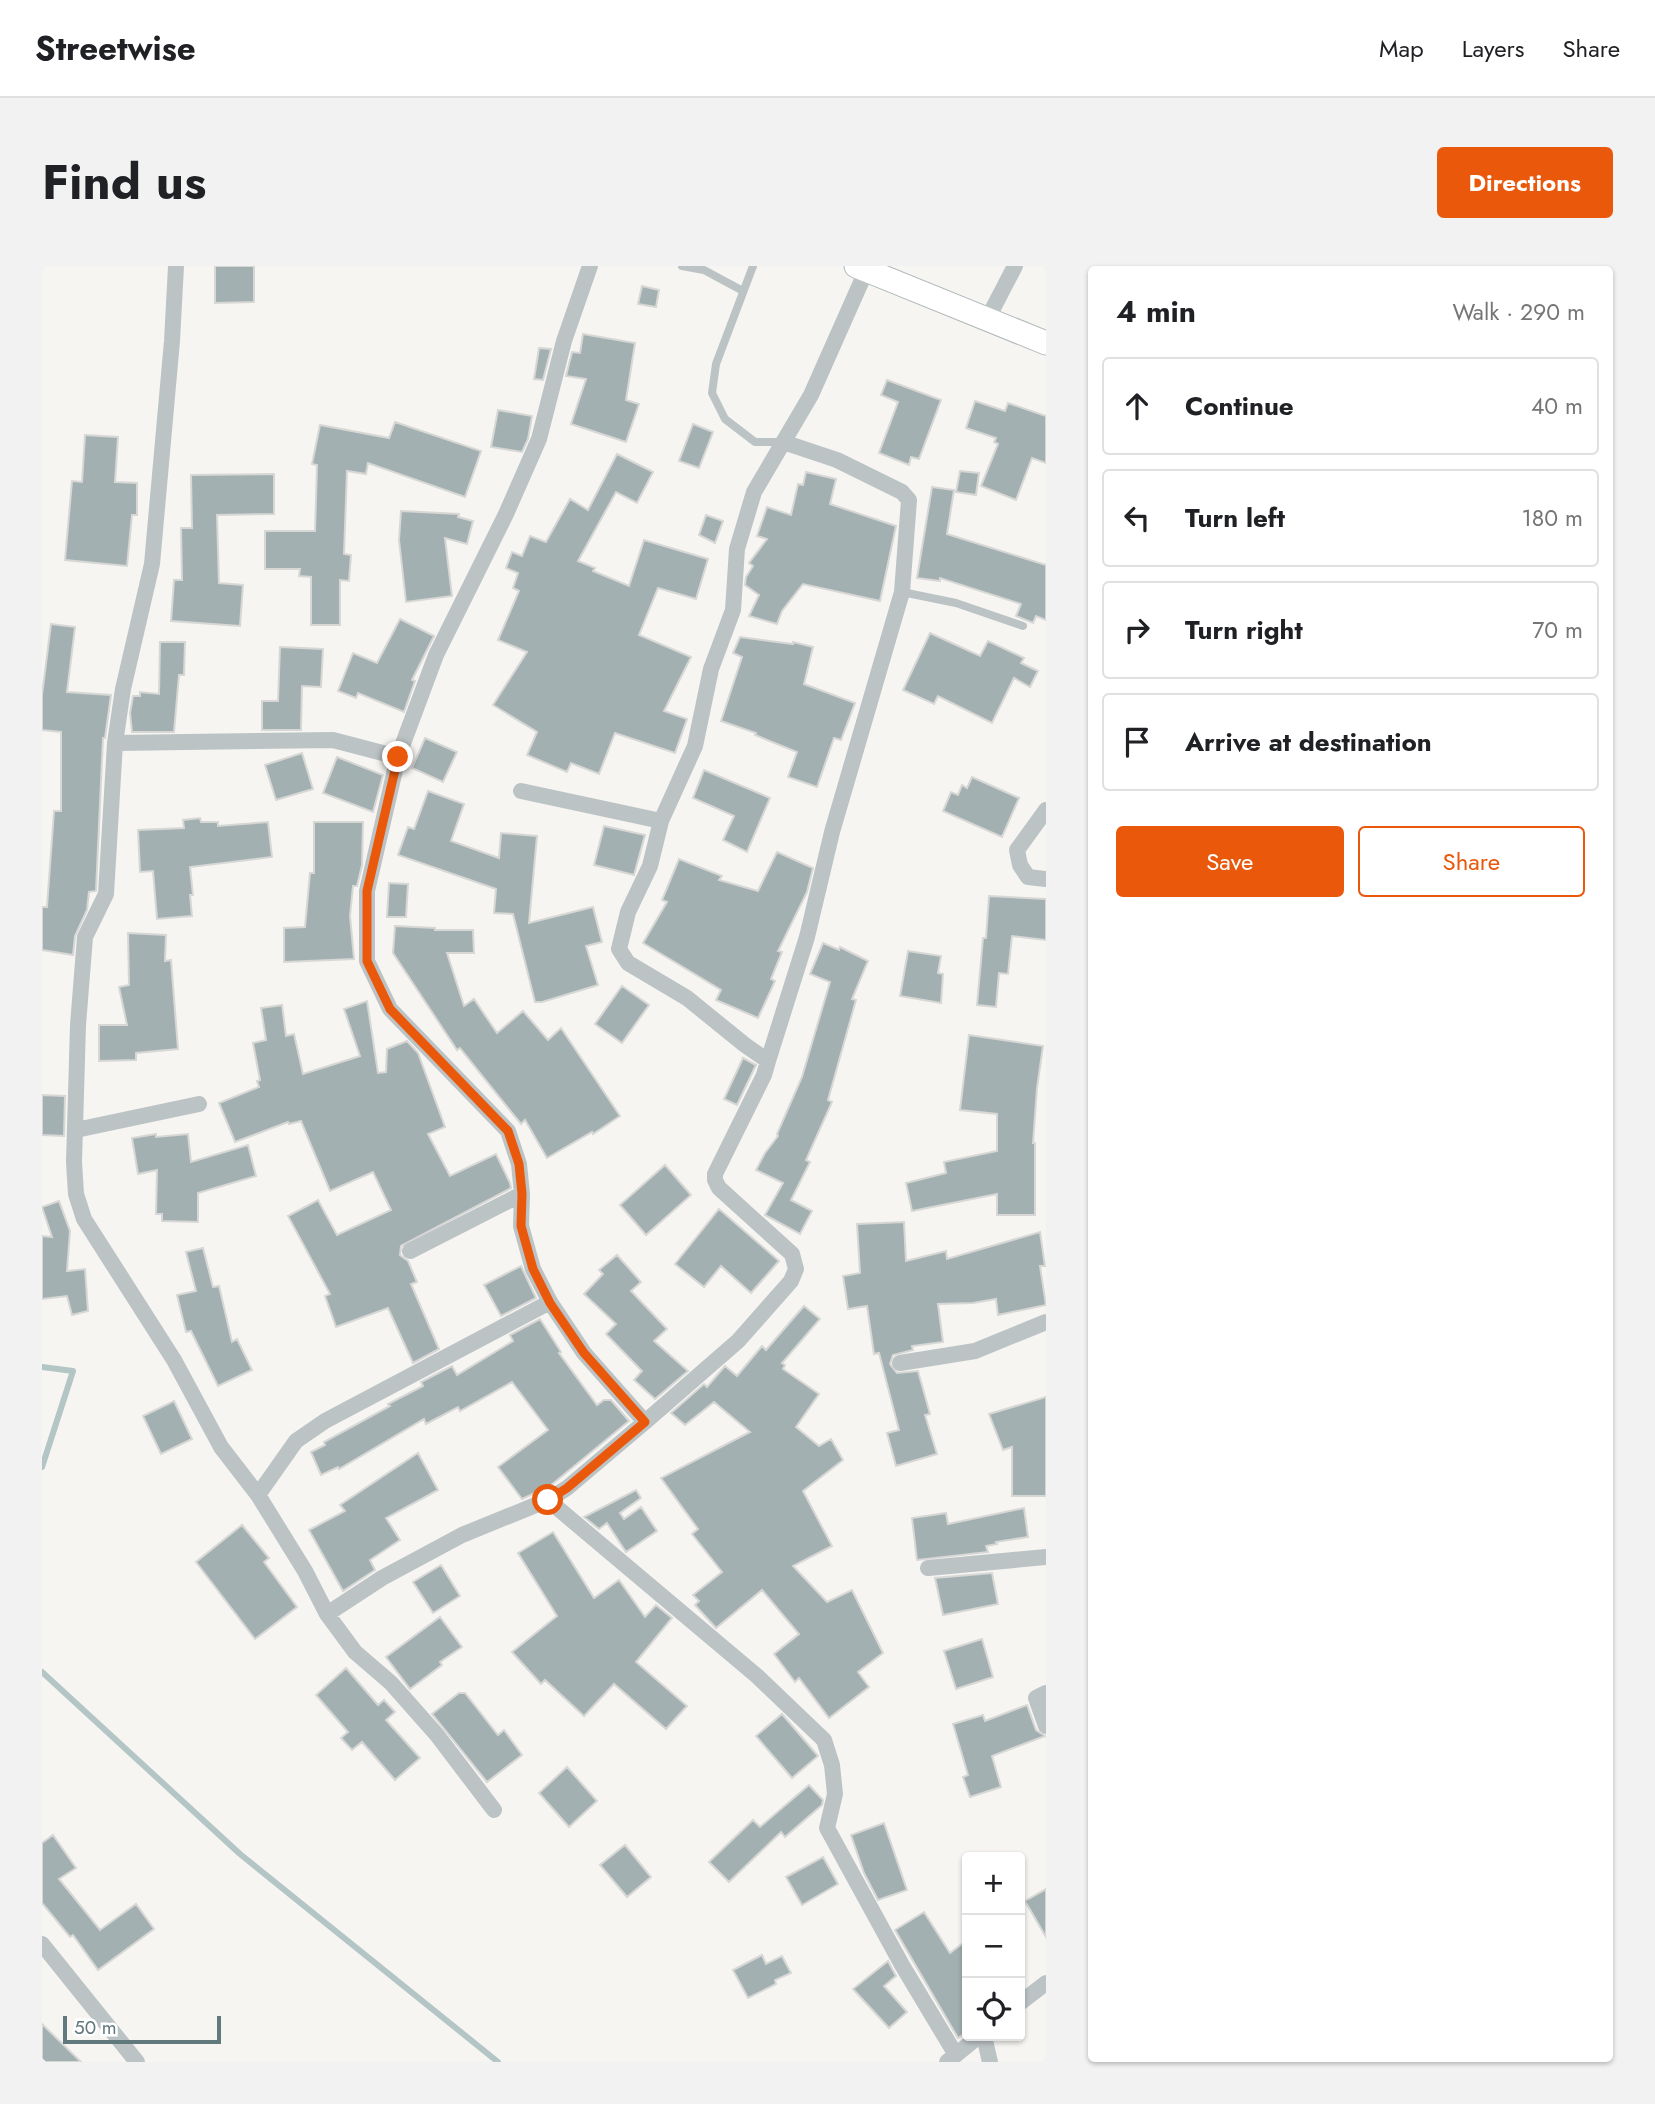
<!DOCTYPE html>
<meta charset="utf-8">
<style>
:root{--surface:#fff;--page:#f2f2f2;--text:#202124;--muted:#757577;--line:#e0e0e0;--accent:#ea580c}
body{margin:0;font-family:Jost,sans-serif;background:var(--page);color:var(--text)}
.controls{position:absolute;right:21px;bottom:21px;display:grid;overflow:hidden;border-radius:7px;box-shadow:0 2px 5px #0004}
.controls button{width:63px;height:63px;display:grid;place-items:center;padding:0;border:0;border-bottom:2px solid var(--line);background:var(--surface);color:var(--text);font:35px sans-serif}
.scale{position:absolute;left:21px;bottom:18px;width:158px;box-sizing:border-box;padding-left:7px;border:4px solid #61787d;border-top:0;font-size:19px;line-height:24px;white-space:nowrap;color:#61787d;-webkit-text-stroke:5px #fff;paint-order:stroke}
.stop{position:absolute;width:21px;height:21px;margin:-16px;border:5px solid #ea580c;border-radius:50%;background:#fff}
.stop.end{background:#ea580c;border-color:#fff;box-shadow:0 2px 7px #0008}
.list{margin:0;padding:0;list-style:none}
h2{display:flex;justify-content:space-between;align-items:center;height:91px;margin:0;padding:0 28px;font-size:30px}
h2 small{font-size:23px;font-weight:400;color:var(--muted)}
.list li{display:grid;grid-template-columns:46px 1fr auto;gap:21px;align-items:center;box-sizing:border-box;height:98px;margin:0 14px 14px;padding:0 14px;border:2px solid var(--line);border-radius:7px}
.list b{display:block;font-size:26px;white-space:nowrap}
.list em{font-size:23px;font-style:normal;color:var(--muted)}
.actions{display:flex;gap:14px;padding:21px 28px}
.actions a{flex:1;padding:16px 0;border:2px solid var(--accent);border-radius:7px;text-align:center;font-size:24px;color:var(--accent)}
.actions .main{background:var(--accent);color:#fff}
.icon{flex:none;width:38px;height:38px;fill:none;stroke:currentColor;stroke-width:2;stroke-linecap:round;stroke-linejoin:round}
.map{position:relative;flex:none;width:1004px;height:1796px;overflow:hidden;border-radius:7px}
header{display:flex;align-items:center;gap:42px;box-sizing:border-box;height:98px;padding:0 35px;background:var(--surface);border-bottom:2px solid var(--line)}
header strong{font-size:33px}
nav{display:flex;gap:38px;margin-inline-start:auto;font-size:24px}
.intro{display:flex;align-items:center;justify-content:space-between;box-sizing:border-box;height:168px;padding:0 42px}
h1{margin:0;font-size:49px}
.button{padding:18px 32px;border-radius:7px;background:var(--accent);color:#fff;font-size:24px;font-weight:700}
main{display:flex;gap:42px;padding:0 42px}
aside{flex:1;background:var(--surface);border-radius:7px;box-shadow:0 2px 5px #0004}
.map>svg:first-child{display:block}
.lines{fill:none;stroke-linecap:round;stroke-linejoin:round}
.stream{stroke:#b4c5c5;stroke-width:6}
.building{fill:#a3b0b2;stroke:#d7d7d5;stroke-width:2}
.secondary-casing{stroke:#afb7b9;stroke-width:25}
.service{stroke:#bcc3c5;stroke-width:8}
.minor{stroke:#bcc3c5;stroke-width:16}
.secondary{stroke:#fff;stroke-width:23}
.route{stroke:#ea580c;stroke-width:9}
</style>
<header>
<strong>Streetwise</strong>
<nav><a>Map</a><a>Layers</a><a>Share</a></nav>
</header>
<div class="intro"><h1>Find us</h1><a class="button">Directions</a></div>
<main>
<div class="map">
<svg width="1004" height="1796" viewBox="0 0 1004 1796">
<rect width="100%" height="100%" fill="#f6f5f2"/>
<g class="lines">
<path class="stream" d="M0,1101L31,1105L0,1201
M0,1406L198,1588L456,1796"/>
</g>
<path class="building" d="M173,0H212V36L173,37Z
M600,20L617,24L614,41L596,38Z
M541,68L593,77L584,134L597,138L584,176L529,158L544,113L524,110L530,86L538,87Z
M497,82L509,83L501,114L492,113Z
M845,114L899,134L877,193L869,191L867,199L837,187L856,136L839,129Z
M933,135L963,145L966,137L1004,150V197L990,192L974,234L939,220L956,178L952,176L954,172L924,162Z
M456,144L490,150L486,173L480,186L449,181Z
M353,156L439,185L423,231L326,197L324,208L305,205L302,288L309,289L307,315L298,314V359H269V311L257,310L258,303H223V265H273L275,199L270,198L278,159L347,172Z
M651,158L671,166L657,202L637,195Z
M43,169L76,171L73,216L95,217V249H90L85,300L23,294L30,215L40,216Z
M575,188L611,206L595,237L574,226L536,295L553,302L551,305L587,320L602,274L666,293L654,333L616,322L597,369L649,391L622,445L645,453L633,487L573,467L557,508L529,497L525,506L485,489L495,466L451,439L485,386L456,374L477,325L471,322L476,307L464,302L470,286L480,290L488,270L504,276L528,233L546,244Z
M918,205L937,207L934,229L914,226Z
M764,206L794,213L788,238L854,260L838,335L761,318L740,345L735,358L707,350L717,329L703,319L704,311L711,300L707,297L725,273L715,270L725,241L749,249L756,218L761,219Z
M232,208V248L175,249L177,317L201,319L198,360L129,355L132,314H140L139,262H150L149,209Z
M890,221L912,224L905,268L1004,299V354L994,350L991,357L974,350L979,338L898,312V315L875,312Z
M359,245L417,248L416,251L431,255L425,278L403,272L410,330L364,336L357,274Z
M664,249L681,255L673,277L657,269Z
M358,353L392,370L370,414L373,415L362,446L316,427L314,432L296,425L311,387L335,397Z
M9,358L33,361L25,426L69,429L63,472H61L54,625L47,626L45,644L33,670L31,689L0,684V641H5L12,545H19V466L0,464V429Z
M888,367L938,390L946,375L982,392L979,397L996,405L988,421L972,412L950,457L896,430L892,438L861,424Z
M698,371L751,378V376L771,381L762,418L813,437L799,474L792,472L775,521L746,511L755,486L713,469L714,467L679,455L700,391L691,387Z
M118,376H143L142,409H137L132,466H90L88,447L91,430H98V426L117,428Z
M238,381L281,383L279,421L260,420L259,464H220V435H236Z
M383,472L415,486L401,516L370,502Z
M260,487L271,523L234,534L223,499Z
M295,491L341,509L331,546L281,527Z
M662,504L728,532L705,586L681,574L692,550L651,532Z
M930,511L977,532L960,571L901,545L909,526L916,529L920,519L925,522Z
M386,525L422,538L409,575L457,592L459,567L495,570L487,657L551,641L560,676L544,680L556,719L500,736H493L471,648L452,647L454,623L356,589L366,561L372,563Z
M158,552L159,556H176V560L226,556L230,591L148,601L151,629H148L150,650L115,653L111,605L98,606L96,564L142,562L141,554Z
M272,556H321L320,599L315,620H311L308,650L312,693L242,696V662L263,661L268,607H272Z
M562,560L603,569L592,609L552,599Z
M735,586L771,602L765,626L736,685L740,686L729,713L733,715L716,752L674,734L679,724L601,677L625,636L620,634L637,593L680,610L677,614L716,625Z
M347,617L366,618L364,651H345Z
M947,630L1004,633V674L970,670L966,708L957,707L954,741L935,739L941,672H944Z
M353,660L393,662V664H431L432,687H405L422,740L432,733L455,767L481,745L506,774L519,762L578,850L551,868L550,866L505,892L483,854L479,858L418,782L415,784L351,687Z
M86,667L124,669L123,695L129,694L136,783L94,787V794L57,795V759H85L77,721L87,719Z
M781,677L797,684L798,681L826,695L810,733L814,734L786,834L790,836L764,894L768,896L749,934L770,945L758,968L723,949L741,917L714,904L723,887L736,870L735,868L760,811L788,716L768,708Z
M866,685L899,690L896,707L901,708L899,737L858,730Z
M580,720L607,739L580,777L553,758Z
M325,735L336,807L344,806L345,783L365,775L376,787L403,861L386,868L408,910L454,888L468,917L469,922L359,980L358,989L366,995L375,1016L369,1018L397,1083L371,1097L346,1042L294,1061L283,1030L288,1028L246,950L276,934L295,969L349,944L331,906L288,925L259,855L247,858L246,856L193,876L177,837L217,821L215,815L218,814L211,777L224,774L219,742L240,739L244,770L252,768L261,808L318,790L302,743Z
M927,769L1001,780L995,822L991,877H993V949H955V928L870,945L864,917L904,907L902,896L955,885V848L918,844Z
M701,792L714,799L695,839L682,833Z
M0,829L23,830L22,870L0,869Z
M114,868V871L146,868L149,896L206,879L214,910L156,927V956L120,955V948H114L115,904L96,908L90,872Z
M623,899L649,929L604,969L578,939Z
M17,935L28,965L25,1005L43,1003L46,1045L30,1049L25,1030L0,1033V970L10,971L0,941Z
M677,943L737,995L709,1027L679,1000L662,1021L633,998Z
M862,956L864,995L904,985L905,993L998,966L1003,1000H998L1004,1039L956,1049L954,1033L931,1037L896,1038L901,1076L870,1080L871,1084L851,1089L848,1098L855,1107L876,1105L888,1148L883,1149L895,1188L854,1200L845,1167L857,1164L837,1087L832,1088L825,1040L806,1043L801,1010L818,1007L815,958Z
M161,982L171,1021L177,1020L190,1076L195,1073L210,1104L176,1120L149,1065L144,1066L135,1029L154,1025L144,986Z
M575,989L599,1016L589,1025L625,1063L612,1075L646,1105L613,1133L592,1114L600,1105L564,1068L574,1058L542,1028L561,1008L557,1004Z
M479,1000L494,1032L459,1050L442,1019Z
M762,1040L778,1053L740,1097L743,1099L741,1103L777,1128L754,1161L777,1180L789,1173L801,1194L761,1225L790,1280L751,1300L785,1336L810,1324L841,1387L816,1406L827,1421L787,1452L757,1412L753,1416L732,1388L757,1368L720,1324L674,1362L653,1339L657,1335L651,1329L680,1306L650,1268L656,1263L619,1212L708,1166L672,1136L643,1159L629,1147L662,1118L665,1121L683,1100L695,1110L720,1080L724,1084Z
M498,1053L519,1086L517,1087L555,1139L562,1134H569L587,1155L508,1220L480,1233L456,1201L506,1164L470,1116L418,1145L416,1141L384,1158L382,1153L297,1203L296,1201L279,1209L269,1186L283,1179L282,1176L348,1140L346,1138L381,1120L379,1116L410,1100L415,1109L471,1075L468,1069Z
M1004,1131V1230H970V1181L961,1184L947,1148Z
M132,1135L150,1173L119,1188L101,1150Z
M376,1187L396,1224L344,1252L358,1274L328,1294L333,1304L301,1325L267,1264L303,1245L298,1239Z
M594,1224L599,1232L578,1247L582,1253L599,1241L615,1265L584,1286L565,1257L557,1263L542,1251Z
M982,1242L986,1271L954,1276L955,1278L944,1280L946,1286L875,1294L870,1252L904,1247L906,1258Z
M200,1259L227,1292L222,1296L255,1341L213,1373L154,1296Z
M511,1266L552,1332L577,1314L603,1351L614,1339L630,1352L594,1396L645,1440L624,1463L572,1418L542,1450L503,1414L499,1418L470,1386L515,1350L476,1287Z
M399,1299L418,1330L391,1347L371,1316Z
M950,1307L956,1338L901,1349L893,1312Z
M398,1351L420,1381L398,1396L400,1399L368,1423L344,1391Z
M940,1373L951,1411L914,1423L902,1385Z
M304,1402L336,1439L342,1434L353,1446L344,1454L378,1492L353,1514L320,1476L310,1484L299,1472L306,1466L274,1429Z
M417,1427H423L456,1469L462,1464L480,1489L445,1516L390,1448Z
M985,1439L994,1464L1003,1470L950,1490L959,1521L928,1531L921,1511L926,1509L911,1458L941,1449L943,1455Z
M740,1448L776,1490L750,1512L714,1470Z
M525,1501L555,1535L527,1561L497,1527Z
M767,1519L781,1534L780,1539L743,1571L739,1566L687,1616L667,1596L711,1554L718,1561Z
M842,1557L865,1624L836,1634L822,1607L809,1569Z
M11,1569L34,1602L17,1613L58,1664L94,1638L112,1663L56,1704L31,1669L28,1671L0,1637V1577Z
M583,1579L609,1611L585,1631L558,1599Z
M781,1591L796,1618L760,1639L744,1611Z
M1004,1623V1671L983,1635Z
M882,1646L908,1687L925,1674V1766L916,1772L853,1664Z
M720,1689L724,1698L740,1690L749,1707L733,1714L734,1718L706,1732L691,1704Z
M846,1695L854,1710L842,1720L865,1746L847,1762L811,1723Z
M0,1758L39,1796H0Z"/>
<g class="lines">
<defs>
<path id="secondary" d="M814,0L1004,77"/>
</defs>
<use href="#secondary" class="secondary-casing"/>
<path class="service" d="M640,0L662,4L701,25
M711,0L674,98L670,127L683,153L713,176H741
M860,326L914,337L981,360"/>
<path class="minor" d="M134,0L130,75L110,298L81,423L73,477L64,628L43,671L36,759L32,896L34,928L42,953L132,1094L179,1181L216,1229L263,1305L285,1348L313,1386L349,1417L395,1469L452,1544
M946,52L973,0
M73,477L291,474L356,491
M479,525L619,555
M1004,544L975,584L978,599L986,611L1004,613
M726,795L703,779L645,732L586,697L577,683L586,646L608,600L619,555L653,480L669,403L691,344L695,283L712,226L769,129L824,5
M34,864L157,838
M368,985L480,928
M858,1097L933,1085L1004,1056
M603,1156L696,1075L749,1015L754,1003L750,988L677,922L673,914V908L722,809L726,795L765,671L790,566L860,326L867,234L860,226L795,194L741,176
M216,1229L254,1175L283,1155L508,1036
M506,1234L715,1410L782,1474L790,1499L793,1528L785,1562L860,1699L914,1789
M886,1302L1004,1291
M285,1348L340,1312L420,1269L506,1234L525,1222L603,1156L542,1087L508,1036L491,1003L479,960L480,928L477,898L466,865L348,743L325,695V625L356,491L394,389L464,248L497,173L522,75L548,0
M1004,1427L994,1432L1004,1460
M0,1678L95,1796
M978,1737L1004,1717
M942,1770L948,1796
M905,1796L937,1770"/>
<use href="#secondary" class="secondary"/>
</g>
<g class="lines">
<path class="route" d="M356,491L325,625V695L348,743L466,865L477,898L480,928L479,960L491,1003L508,1037L542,1087L603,1156L525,1222L506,1234"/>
</g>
</svg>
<div class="controls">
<button>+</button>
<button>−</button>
<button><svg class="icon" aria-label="locate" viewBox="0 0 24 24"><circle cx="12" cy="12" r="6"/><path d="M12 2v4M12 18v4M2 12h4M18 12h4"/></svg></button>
</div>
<div class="scale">50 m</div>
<div class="stop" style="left:506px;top:1234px"></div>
<div class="stop end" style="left:356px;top:491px"></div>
</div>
<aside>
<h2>4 min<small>Walk · 290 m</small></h2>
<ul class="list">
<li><svg class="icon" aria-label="ahead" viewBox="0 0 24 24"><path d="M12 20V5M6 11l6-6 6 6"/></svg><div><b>Continue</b></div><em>40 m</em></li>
<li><svg class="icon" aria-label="left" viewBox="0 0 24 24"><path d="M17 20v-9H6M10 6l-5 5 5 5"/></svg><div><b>Turn left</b></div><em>180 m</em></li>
<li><svg class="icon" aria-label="right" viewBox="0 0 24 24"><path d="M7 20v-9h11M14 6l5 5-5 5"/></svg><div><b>Turn right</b></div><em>70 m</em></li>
<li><svg class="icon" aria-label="arrive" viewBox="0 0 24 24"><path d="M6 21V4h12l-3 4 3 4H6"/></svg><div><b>Arrive at destination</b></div></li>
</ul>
<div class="actions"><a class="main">Save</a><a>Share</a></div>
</aside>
</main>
